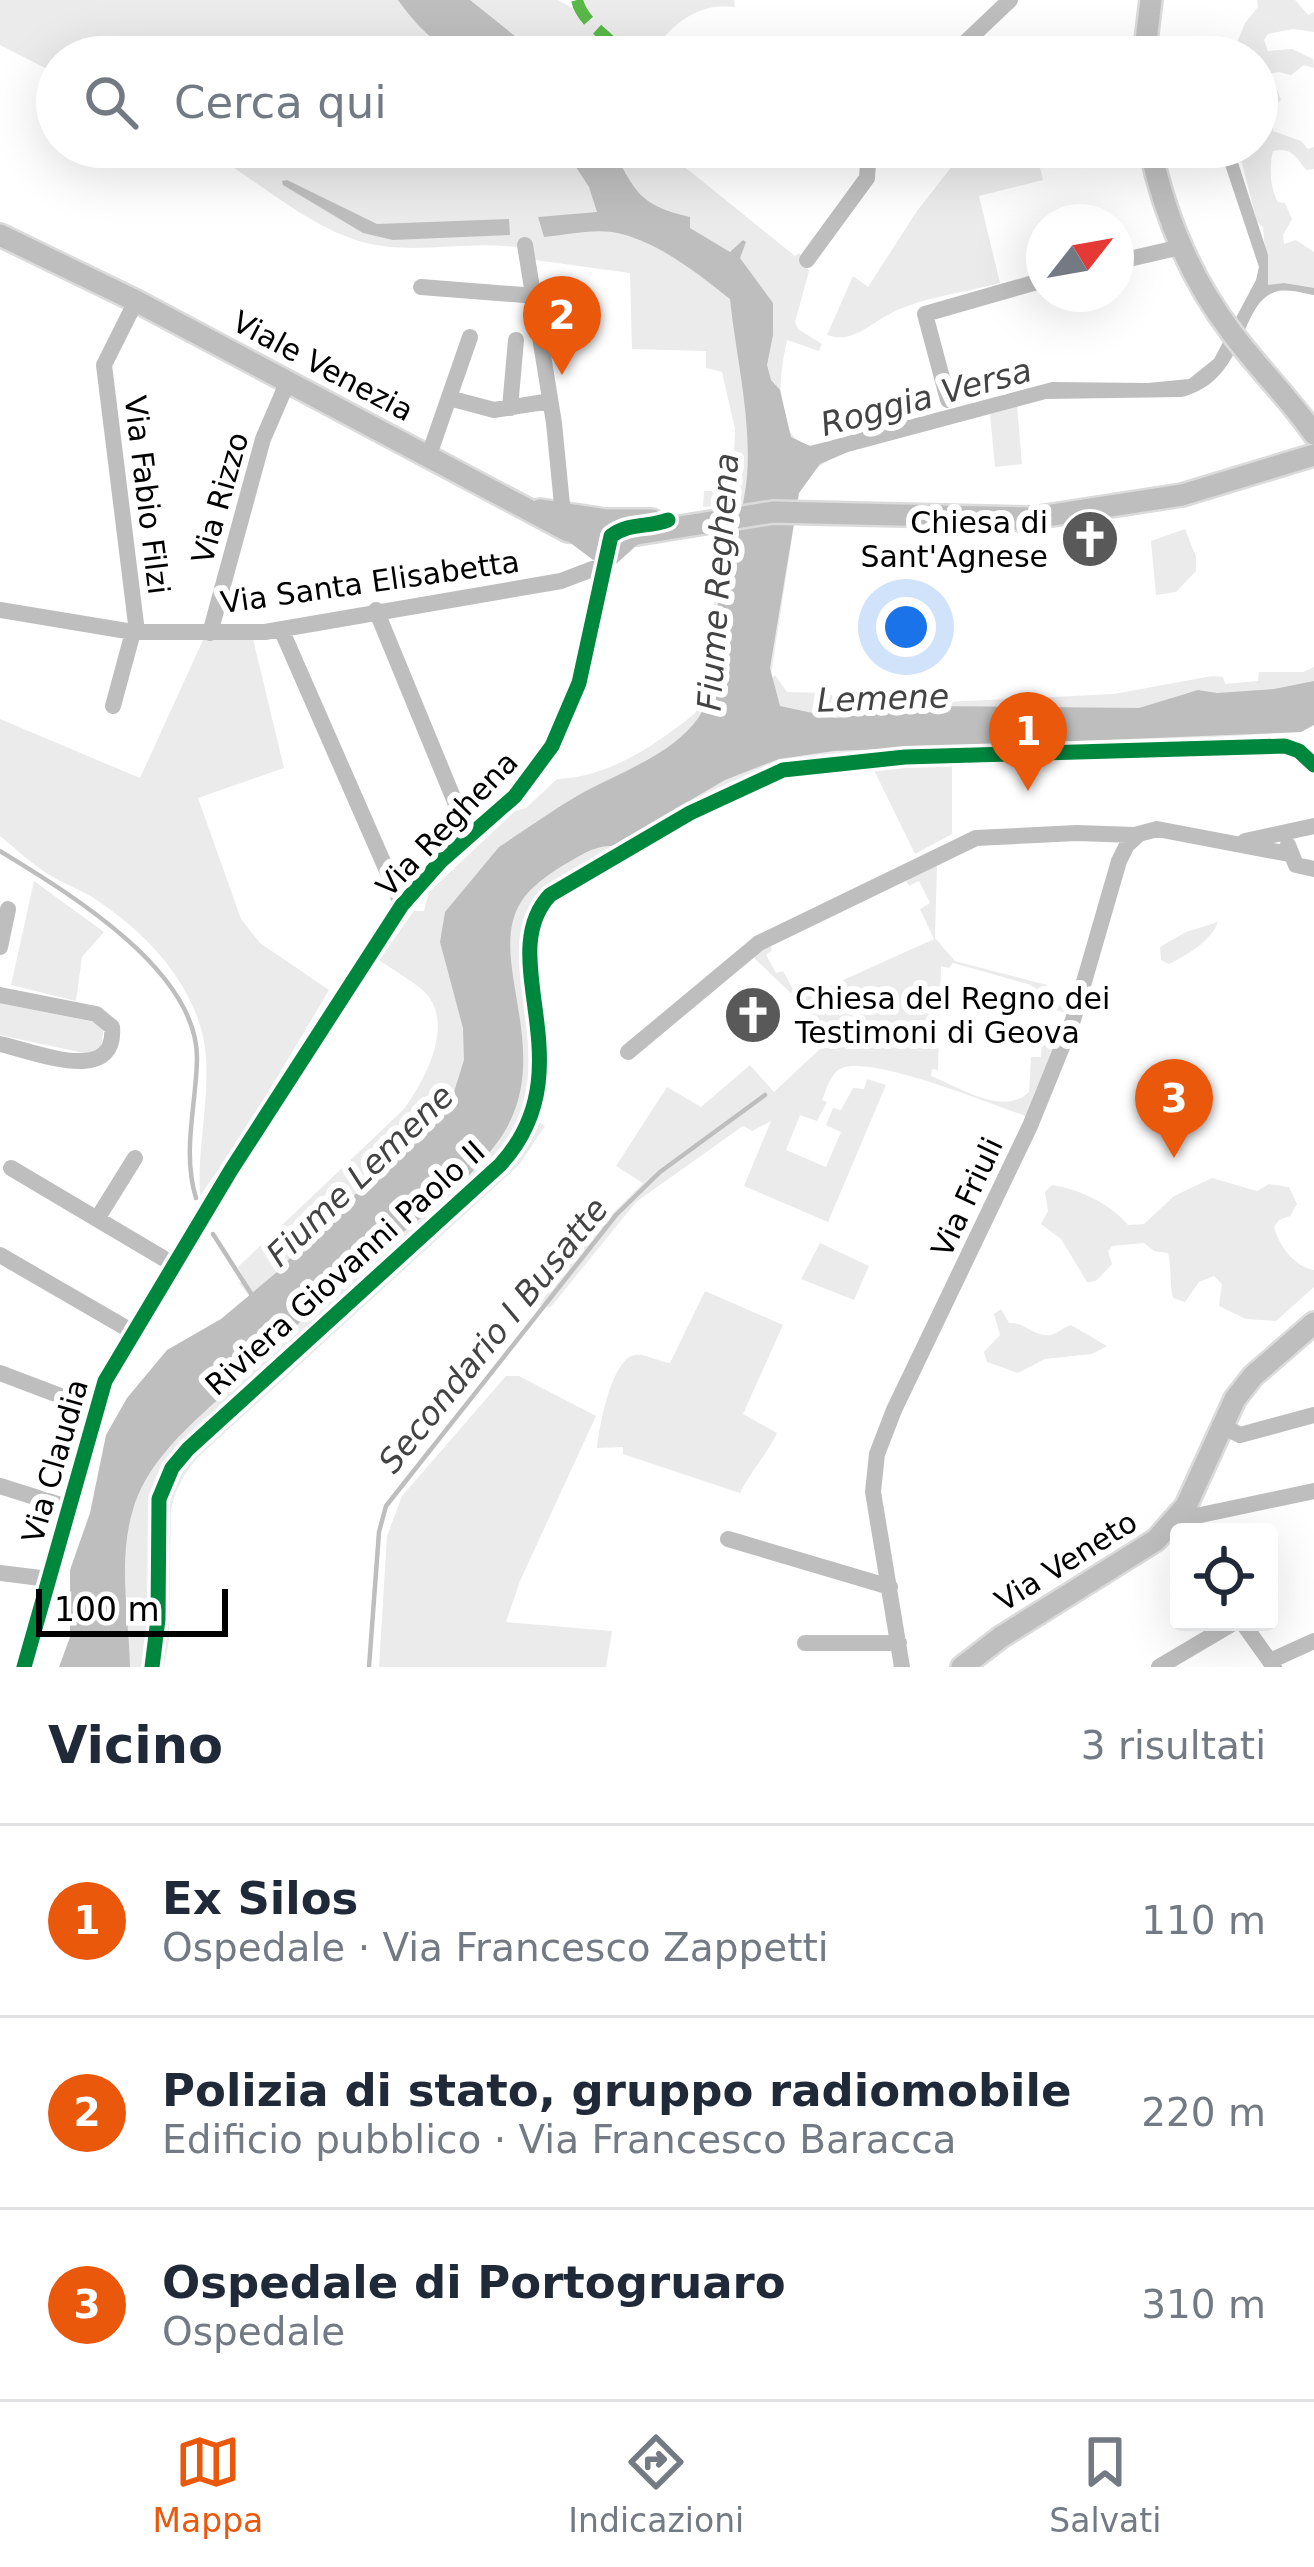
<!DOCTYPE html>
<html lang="it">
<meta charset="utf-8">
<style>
:root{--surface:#fff;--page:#f6f6f7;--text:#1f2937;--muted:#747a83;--line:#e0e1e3;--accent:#ea580c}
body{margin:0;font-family:"DejaVu Sans",sans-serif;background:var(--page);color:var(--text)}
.controls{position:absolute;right:36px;bottom:36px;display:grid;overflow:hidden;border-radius:12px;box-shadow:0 12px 48px #0002}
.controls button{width:108px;height:108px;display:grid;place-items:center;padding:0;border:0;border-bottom:3px solid var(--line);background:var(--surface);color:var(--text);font:60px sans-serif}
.compass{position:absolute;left:1026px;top:204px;width:108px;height:108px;border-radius:50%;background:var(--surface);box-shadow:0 12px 48px #0002;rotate:59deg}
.scale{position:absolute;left:36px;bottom:30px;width:192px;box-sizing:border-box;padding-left:12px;border:6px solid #000;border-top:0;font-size:33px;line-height:42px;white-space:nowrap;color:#000;-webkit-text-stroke:9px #fff;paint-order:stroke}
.you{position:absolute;left:906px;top:627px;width:42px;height:42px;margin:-30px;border:9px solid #fff;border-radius:50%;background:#1a73e8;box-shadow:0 0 0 18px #1a73e833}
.badge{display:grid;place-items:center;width:78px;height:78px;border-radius:50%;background:var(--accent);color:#fff;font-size:39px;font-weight:700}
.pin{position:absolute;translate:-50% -99px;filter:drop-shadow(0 3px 6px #0008)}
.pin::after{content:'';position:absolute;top:63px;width:42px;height:36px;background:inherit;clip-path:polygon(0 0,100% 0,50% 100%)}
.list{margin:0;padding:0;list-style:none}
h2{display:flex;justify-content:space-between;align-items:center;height:156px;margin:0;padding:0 48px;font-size:51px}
h2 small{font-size:39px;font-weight:400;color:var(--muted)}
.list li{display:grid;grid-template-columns:78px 1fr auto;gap:36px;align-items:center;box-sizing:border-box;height:192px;padding:0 48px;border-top:3px solid var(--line)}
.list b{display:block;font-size:45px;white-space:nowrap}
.list p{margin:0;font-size:39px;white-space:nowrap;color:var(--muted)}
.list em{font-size:39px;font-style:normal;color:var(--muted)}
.icon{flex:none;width:66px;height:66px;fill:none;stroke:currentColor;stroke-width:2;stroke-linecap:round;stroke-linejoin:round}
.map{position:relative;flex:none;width:1314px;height:1667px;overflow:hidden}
.search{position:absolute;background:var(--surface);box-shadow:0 12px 48px #0002;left:36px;right:36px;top:36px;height:132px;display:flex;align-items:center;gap:30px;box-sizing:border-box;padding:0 42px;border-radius:66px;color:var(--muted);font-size:45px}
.sheet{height:732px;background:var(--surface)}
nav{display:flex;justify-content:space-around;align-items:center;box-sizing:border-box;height:168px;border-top:3px solid var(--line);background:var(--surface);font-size:33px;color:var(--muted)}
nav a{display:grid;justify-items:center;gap:6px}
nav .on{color:var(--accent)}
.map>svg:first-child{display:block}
.green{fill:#ebebeb}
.water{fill:#bebebe}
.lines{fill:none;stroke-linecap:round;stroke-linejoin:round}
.stream{stroke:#bebebe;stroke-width:4.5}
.major-casing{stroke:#dbdbdb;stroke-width:26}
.minor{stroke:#bebebe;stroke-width:16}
.major{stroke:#bebebe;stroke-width:21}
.quiet{stroke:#58b947;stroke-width:12;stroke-dasharray:24 12;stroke-linecap:butt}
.cycleway-casing{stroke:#fff;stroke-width:22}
.cycleway{stroke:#00873e;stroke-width:15}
.labels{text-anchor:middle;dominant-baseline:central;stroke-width:12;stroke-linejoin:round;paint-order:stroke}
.street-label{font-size:30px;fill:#000;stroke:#fff}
.poi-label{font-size:30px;fill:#000;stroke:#fff;text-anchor:end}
.water-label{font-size:33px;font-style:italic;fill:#434343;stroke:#fff}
</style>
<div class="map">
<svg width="1314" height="1667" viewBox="0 0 1314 1667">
<rect width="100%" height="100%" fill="#fff"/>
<path class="green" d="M0,0H558L583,14L579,0H734L735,7C695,2 670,27 648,57H57V74L0,45Z
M1257,0H1295L1308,15L1314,12V32L1293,29L1268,34L1264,40L1268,51L1292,49L1313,59L1314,68L1304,65L1291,75L1279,72L1257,76V57H1231L1245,23L1258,7Z
M1257,77L1275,84L1281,100L1275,105L1273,131L1301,141L1308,149L1314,147V169L1306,170C1296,157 1292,147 1273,151C1269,166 1270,188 1278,202L1285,203L1292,219L1283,235L1284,244L1296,240L1314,252V289L1284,283L1268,286L1263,227L1257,222L1238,147H1257Z
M199,147H666L676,160L795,256L799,253L809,271L795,322L798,329L822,344L819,351L787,340C780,374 772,422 803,446L828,443L832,458L811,472L799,493L770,681L775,675L787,692L826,693L840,699L843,707L1114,694L1212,676L1223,677L1225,684L1258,681L1259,672H1303L1314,667V724L1301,732L1216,737V747L932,753L811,761L780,768L688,810L550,892C506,929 535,996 538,1044C539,1071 535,1093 527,1118L534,1121L545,1069L542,1016C558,1041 545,1092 539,1122L545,1126L519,1165L197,1458C184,1475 175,1488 171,1510L169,1640L164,1667H79L87,1541L257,1306L239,1283L244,1279L238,1267L404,1109C426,1079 459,1017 419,987C407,978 392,969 379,960L414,911H424L429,892L515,811L526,808L557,779C607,778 656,745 694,714L699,708L705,643L731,526L732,504L703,507L704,491L733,490L735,429L722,372L706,368V351L632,349L630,273L535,260L531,250C476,237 418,257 362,242C303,225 253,175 199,147Z
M967,147H1035L1043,180L979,196L1000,283C965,293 920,297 888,315C868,325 852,344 827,335L853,276L868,287L917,211Z
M1017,406L1022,464L995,467L990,414Z
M1185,529L1196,557V571L1176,592L1156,595L1151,541Z
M253,639L284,768L198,798L241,919L260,943L329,990L250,1123L200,1196C197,1150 209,1104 206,1058C202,990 147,932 92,897C79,889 64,884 51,876C33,865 17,850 0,836V719L140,778L203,640Z
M952,759V834L915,854L870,762Z
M937,864L935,938L955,961L1047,985L1044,1004L1074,1007L1069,1013L1039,1007L1031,985L953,963L949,968L941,966L938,1070L932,1069L931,1076C959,1087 1004,1117 1029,1092L1031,1057H1041L1042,1035L1032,1033L1033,1027L1044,1023L1063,1034L1026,1116C989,1104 875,1056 842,1068C830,1073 827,1089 822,1100L827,1102L817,1121L800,1115L786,1150L826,1167L841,1132L826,1125L833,1108L841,1110L853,1088L864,1089L867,1079L886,1085L828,1222L744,1186L771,1121L752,1131L743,1126L636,1202L550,1308L539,1304L598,1228L643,1183L616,1166L667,1087L701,1107L750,1065L774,1092L822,1047L799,1001L751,955L770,945L772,950L766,955L776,973L783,971L799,1000L934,939L920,909L930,903L919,881L909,886L906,880Z
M34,881L104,932L82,957L76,1001L11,985Z
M1218,922C1211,941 1186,956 1169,964L1161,960L1160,947L1186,932Z
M0,1003L104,1024L101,1050L88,1054L0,1035Z
M1212,1178L1257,1191L1269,1184L1289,1187L1297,1204L1290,1216L1279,1220L1274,1227C1279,1246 1295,1267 1314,1270V1287L1276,1321L1246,1319L1219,1306L1222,1284L1214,1276L1199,1282L1185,1302L1173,1298C1169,1281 1172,1268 1168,1253L1154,1251L1144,1243L1112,1246L1108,1251L1112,1264L1096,1281L1087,1282L1061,1239L1041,1224L1048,1211L1045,1192L1052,1185C1079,1189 1111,1204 1128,1225L1144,1224L1174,1196Z
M820,1243L869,1266L854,1300L801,1279Z
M705,1291L783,1325L743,1414L777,1433C766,1456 752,1469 740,1493L623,1454V1447L597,1448C599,1427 610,1367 631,1356C642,1351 658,1362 670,1363Z
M1001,1309L1009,1323C1024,1322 1031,1334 1045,1335C1055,1337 1061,1328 1071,1325L1107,1346L1092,1354L1045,1359L1018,1373L987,1362L984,1352L1000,1335L994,1314Z
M506,1376H519L596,1416L520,1581L506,1622L612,1631L606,1667H379L387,1536L402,1496Z"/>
<path class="water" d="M398,0H470L541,57C469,57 444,64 398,0Z
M563,147H612C635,192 639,205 690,217V228L730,252L743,240L746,242L740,258L773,303V335L767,365L771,380L780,390L791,437L810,446L1052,382L1148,383L1189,379L1214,359L1256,280L1259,267L1219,147H1233L1268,255V285L1284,283L1314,288V295C1302,293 1287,288 1275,292C1238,304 1248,380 1182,397L1046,399L848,452L820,464L799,493L770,668L780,706L836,718L926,706L1139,708L1198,690L1217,693L1274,689L1314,681V725L1301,732L834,751L779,759L725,780L612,846C594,845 578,857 562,866C548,875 530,887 521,902C484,960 559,1055 499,1140C464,1189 411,1224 366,1263C317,1305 271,1349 225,1393C188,1427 145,1463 132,1513C118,1563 129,1616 130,1667H59L70,1637V1570L90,1513L106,1435L127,1398L167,1350L221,1319L277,1272L332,1213L392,1165L442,1113L454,1092L464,1060L463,1028L440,942L445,912L499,847C525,830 550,812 577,796C615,774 672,756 699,717C712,698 707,667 710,645C717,593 737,543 745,492C755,433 736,358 730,299C697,273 655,239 612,232C591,229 565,235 544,237L538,217L597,212L589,187Z
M287,180L377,224L509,219L510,235L393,240L363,233L283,185L282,181Z"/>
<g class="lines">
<path class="stream" d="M0,851C67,892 198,970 197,1059C196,1106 182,1152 196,1198
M213,1234L252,1295
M369,1667L379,1532L386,1506L616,1215L660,1172L765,1095"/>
<defs>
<path id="major" d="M1144,57L1151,0
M1150,147C1164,214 1190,278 1232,333C1258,368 1289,398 1314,434
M0,235L136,301L568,531L637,534L773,512L1030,518
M540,510L606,520H652
M1020,520L1182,495L1314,455
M962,1667L1001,1637L1156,1540L1186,1506L1235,1399L1253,1376L1314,1323"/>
</defs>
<use href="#major" class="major-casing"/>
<path class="minor" d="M950,57L1010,0
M525,245L554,423L563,515L568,531L604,558
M807,260L867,178L869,147
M1116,262L1181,247
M421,287L537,296
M136,301L104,365L137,632
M449,398L494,410L550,401
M948,400L925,314L1044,280
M510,408L516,340
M429,455L470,337
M0,610L133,632H265L561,581L603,565L637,534
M376,610L469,836
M281,629L402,905
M210,633L263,439L288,381
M113,706L133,632
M1245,841L1314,826
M1288,845L1296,865L1314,869
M0,947L8,909
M0,995L96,1014L112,1027C117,1087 34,1051 0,1044
M628,1052L759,943L976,838L1077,833L1135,835L1157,829L1289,854
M135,1158L97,1219L173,1264
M11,1168L97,1219
M0,1255L133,1332
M0,1373L95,1409
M1220,1425L1240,1435L1314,1415
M0,1486L70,1508
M1185,1532L1177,1520L1314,1491
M728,1539L890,1587
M0,1573L49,1579
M1242,1622L1274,1667
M805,1643H899
M1270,1661L1314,1641
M24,1667L105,1381L231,1170L402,905L441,861L515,796L552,746L579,683L607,546L619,530
M902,1667L873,1492L877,1454L894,1410L1030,1126L1073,1020L1119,861L1127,845L1139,834
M1159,1667L1235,1622"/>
<use href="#major" class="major"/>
<path class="quiet" d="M577,0C583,25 611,36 624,57"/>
<defs>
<path id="cycleway" d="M24,1667L105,1381L231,1170L402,905L441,861L515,796L552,746L579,683L611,536C629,522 648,528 668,520
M152,1667L158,1619L159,1499L172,1468L188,1449L500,1165C589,1068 491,958 550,895L690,813L783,770L905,757L1285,746L1299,751L1314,765"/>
</defs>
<use href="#cycleway" class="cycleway-casing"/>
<use href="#cycleway" class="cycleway"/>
</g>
<defs>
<symbol id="church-disc" viewBox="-11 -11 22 22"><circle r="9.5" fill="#595959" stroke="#fff"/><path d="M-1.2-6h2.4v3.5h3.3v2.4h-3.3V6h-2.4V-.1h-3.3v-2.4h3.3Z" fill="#fff"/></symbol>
</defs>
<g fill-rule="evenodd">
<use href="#church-disc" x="1057" y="506" width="66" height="66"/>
<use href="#church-disc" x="720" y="982" width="66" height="66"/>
</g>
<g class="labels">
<g class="street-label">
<text transform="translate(323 366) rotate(28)">Viale Venezia</text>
<text transform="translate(147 495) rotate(83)">Via Fabio Filzi</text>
<text transform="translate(220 498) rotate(-74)">Via Rizzo</text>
<text transform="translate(370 582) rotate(-8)">Via Santa Elisabetta</text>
<text transform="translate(447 824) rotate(-46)">Via Reghena</text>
<text transform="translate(967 1197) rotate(-65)">Via Friuli</text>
<text transform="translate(345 1268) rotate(-42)">Riviera Giovanni Paolo II</text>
<text transform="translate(55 1461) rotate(-74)">Via Claudia</text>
<text transform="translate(1066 1561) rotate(-32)">Via Veneto</text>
</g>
<g class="poi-label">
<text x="1048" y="522">Chiesa di<tspan x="1048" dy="34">Sant'Agnese</tspan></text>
<text x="795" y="998" text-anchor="start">Chiesa del Regno dei<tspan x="795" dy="34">Testimoni di Geova</tspan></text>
</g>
<g class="water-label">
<text transform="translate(926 397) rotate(-15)">Roggia Versa</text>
<text transform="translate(718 582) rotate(-86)">Fiume Reghena</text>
<text transform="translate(883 698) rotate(-2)">Lemene</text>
<text transform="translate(360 1175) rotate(-44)">Fiume Lemene</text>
<text transform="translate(493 1335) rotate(-51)">Secondario I Busatte</text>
</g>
</g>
</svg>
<div class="controls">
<button><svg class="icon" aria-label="locate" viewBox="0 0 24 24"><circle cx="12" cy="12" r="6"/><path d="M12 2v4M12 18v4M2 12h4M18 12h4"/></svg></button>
</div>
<svg class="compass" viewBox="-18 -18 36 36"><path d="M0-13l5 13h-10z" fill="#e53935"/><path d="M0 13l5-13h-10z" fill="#747a83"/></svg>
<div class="scale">100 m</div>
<div class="you"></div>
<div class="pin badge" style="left:1028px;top:791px">1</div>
<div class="pin badge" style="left:562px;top:375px">2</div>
<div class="pin badge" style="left:1174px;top:1158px">3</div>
<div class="search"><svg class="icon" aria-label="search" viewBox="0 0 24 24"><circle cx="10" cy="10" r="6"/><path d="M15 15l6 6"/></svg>Cerca qui</div>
</div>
<section class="sheet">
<h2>Vicino<small>3 risultati</small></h2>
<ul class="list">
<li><span class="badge">1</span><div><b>Ex Silos</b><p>Ospedale · Via Francesco Zappetti</p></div><em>110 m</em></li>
<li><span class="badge">2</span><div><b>Polizia di stato, gruppo radiomobile</b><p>Edificio pubblico · Via Francesco Baracca</p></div><em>220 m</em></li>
<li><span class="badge">3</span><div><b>Ospedale di Portogruaro</b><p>Ospedale</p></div><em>310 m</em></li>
</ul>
</section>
<nav>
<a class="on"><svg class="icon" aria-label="map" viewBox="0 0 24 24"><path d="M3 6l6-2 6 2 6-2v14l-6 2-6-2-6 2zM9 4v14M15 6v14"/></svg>Mappa</a>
<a><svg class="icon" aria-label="directions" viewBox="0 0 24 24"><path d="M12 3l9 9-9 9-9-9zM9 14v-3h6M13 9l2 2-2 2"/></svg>Indicazioni</a>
<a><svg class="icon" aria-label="saved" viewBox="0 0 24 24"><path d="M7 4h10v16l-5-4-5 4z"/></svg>Salvati</a>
</nav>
